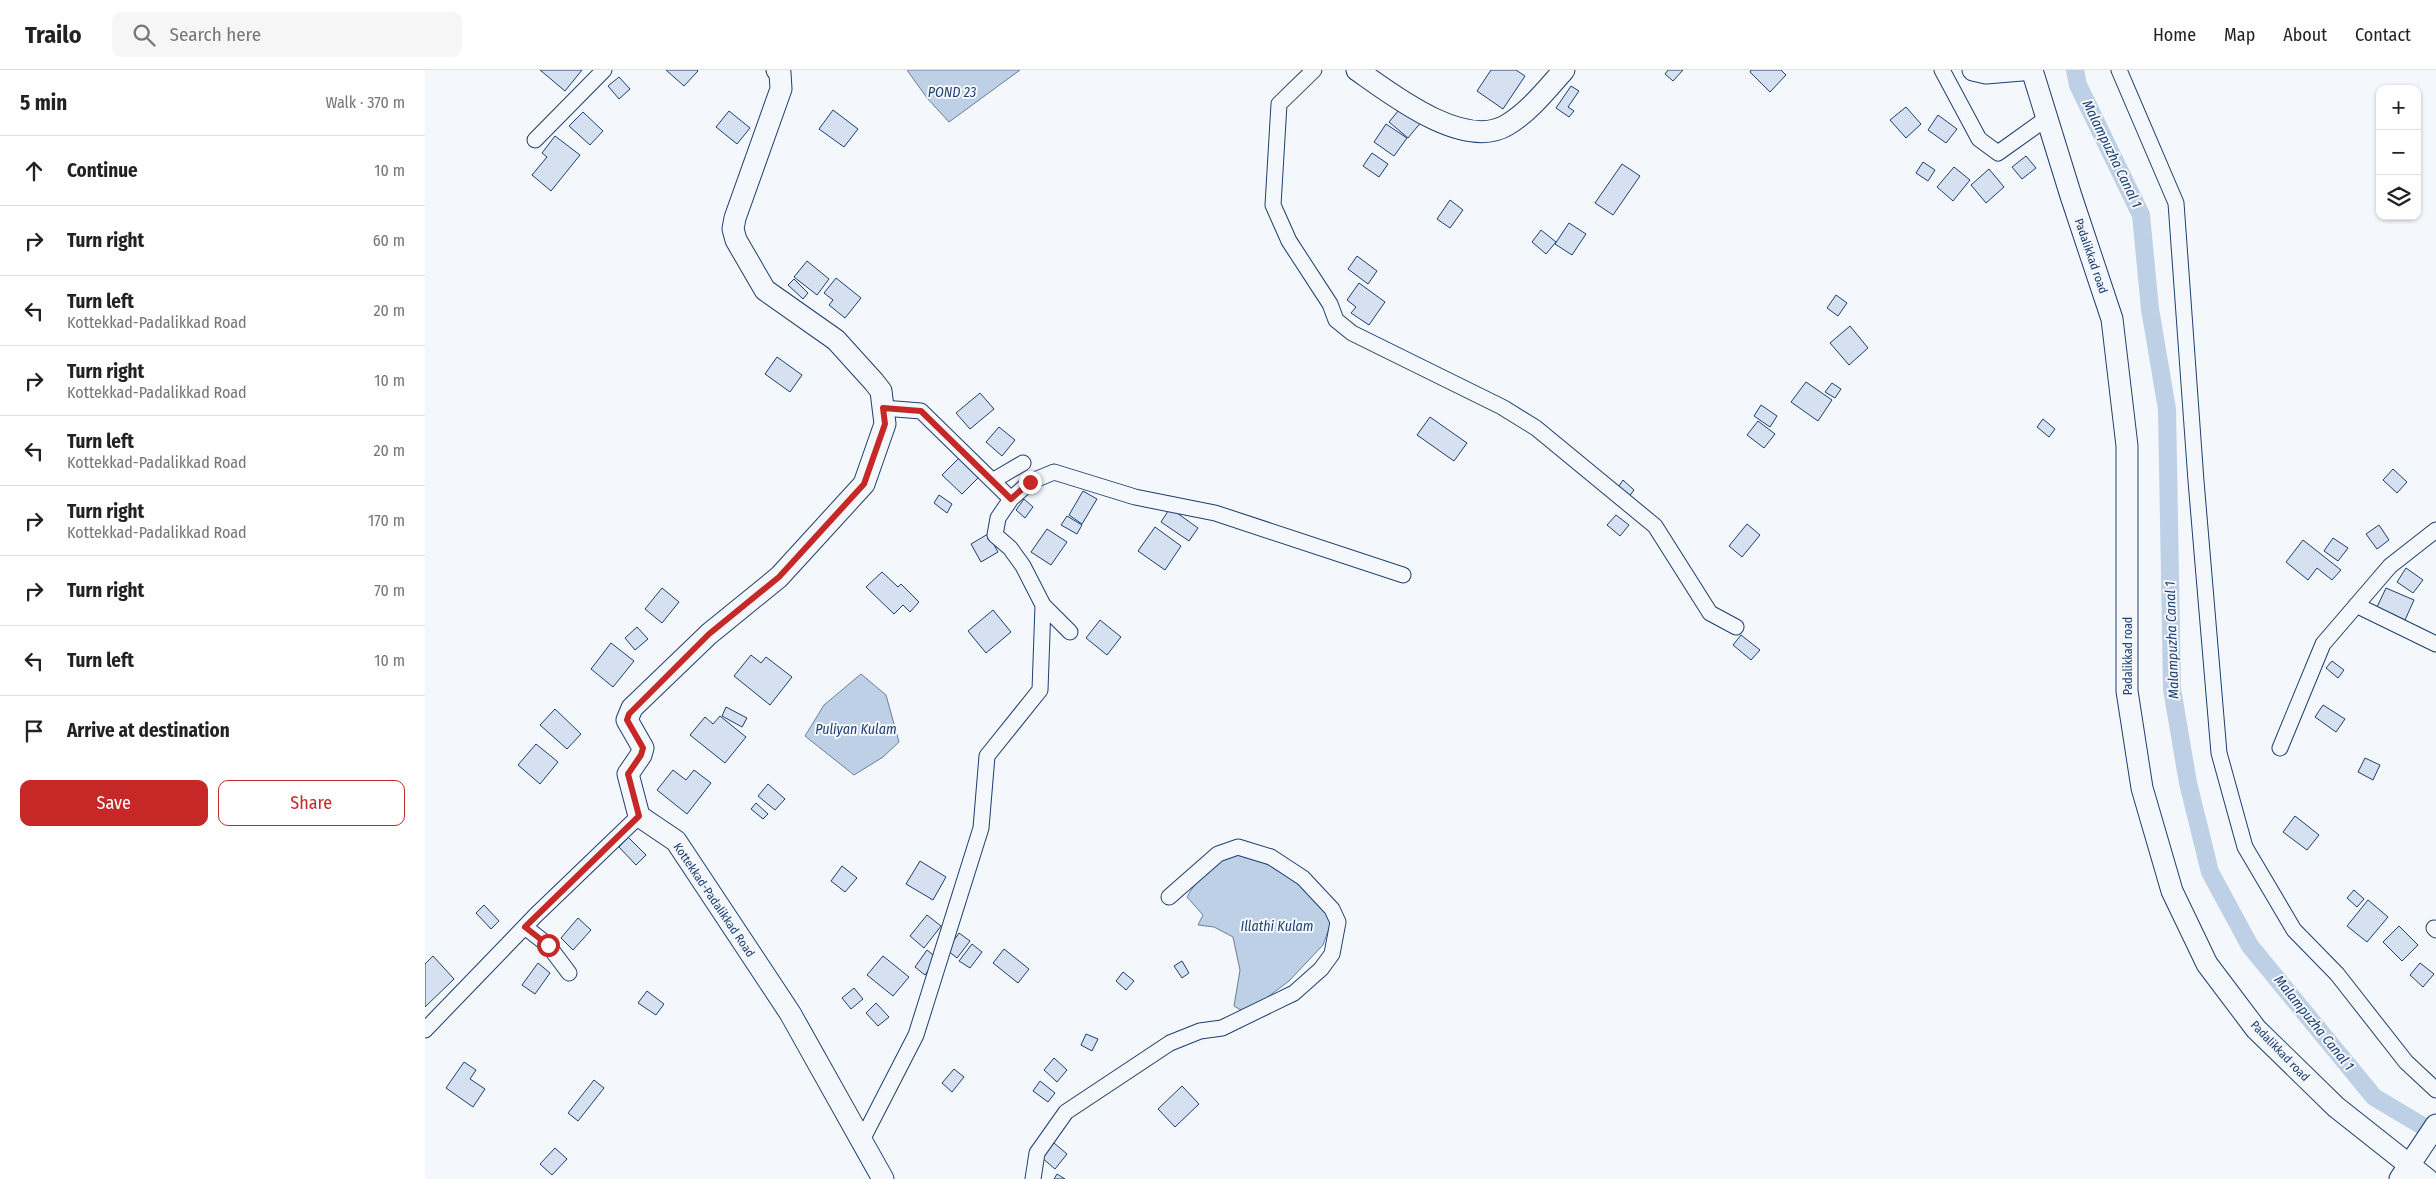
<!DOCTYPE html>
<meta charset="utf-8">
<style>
:root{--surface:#fff;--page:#f6f6f6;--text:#222;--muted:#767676;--line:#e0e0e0;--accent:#c62828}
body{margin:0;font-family:"Fira Sans Condensed",sans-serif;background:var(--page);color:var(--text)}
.controls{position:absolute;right:15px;top:15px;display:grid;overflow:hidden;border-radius:10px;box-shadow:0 1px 4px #0004}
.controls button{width:45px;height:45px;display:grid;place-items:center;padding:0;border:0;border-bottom:1px solid var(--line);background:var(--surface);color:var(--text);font:25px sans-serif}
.stop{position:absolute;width:15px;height:15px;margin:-11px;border:4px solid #c62828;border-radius:50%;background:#fff}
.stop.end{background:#c62828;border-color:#fff;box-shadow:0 1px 5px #0008}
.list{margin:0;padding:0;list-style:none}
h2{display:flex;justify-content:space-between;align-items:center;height:65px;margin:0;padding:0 20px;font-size:21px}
h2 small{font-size:16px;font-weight:400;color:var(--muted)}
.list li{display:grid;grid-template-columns:32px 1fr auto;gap:15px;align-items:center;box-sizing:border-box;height:70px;padding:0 20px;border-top:1px solid var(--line)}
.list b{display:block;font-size:19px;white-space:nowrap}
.list p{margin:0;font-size:16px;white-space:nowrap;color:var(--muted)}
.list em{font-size:16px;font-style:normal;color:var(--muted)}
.actions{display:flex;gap:10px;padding:15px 20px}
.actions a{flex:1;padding:11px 0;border:1px solid var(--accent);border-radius:10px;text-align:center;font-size:18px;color:var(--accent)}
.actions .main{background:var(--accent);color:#fff}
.icon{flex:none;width:28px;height:28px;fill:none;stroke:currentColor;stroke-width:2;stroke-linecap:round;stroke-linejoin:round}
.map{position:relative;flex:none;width:2011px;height:1109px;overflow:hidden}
header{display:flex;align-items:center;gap:30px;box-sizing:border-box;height:70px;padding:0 25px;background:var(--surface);border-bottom:1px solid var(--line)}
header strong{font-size:24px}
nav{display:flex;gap:28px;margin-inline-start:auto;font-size:18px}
.search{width:350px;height:45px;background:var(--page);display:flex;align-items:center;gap:12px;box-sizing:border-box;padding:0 18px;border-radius:10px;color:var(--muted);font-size:19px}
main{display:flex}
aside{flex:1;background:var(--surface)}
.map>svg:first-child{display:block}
.water{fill:#bed0e5;stroke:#687fa3}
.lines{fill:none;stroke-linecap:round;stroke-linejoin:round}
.canal{stroke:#bed0e5;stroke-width:18}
.building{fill:#d5e0f0;stroke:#1d3f73}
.street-casing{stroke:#1d3f73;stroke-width:17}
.secondary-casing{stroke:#1d3f73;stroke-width:23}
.street{stroke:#f4f7fb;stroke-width:15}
.secondary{stroke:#f4f7fb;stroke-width:21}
.route{stroke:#c62828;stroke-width:6}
.labels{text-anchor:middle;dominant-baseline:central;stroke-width:4;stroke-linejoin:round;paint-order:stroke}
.street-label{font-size:12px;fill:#1d3f73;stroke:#f4f7fb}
.water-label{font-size:14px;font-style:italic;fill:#1d3f73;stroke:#f4f7fb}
</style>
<header>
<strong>Trailo</strong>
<div class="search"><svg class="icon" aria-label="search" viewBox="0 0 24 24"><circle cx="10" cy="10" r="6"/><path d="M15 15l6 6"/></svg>Search here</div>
<nav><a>Home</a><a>Map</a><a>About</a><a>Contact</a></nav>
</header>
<main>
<aside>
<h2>5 min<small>Walk · 370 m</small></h2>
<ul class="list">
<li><svg class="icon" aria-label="ahead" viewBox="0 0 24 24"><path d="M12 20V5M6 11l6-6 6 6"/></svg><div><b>Continue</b></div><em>10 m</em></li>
<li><svg class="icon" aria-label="right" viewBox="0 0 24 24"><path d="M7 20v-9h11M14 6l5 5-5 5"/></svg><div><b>Turn right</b></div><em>60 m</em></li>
<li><svg class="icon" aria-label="left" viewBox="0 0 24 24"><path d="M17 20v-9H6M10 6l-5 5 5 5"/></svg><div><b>Turn left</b><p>Kottekkad-Padalikkad Road</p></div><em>20 m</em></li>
<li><svg class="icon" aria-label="right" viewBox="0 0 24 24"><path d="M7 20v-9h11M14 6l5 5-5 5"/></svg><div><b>Turn right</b><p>Kottekkad-Padalikkad Road</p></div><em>10 m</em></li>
<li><svg class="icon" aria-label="left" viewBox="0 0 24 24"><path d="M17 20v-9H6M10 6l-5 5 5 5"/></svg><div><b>Turn left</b><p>Kottekkad-Padalikkad Road</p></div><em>20 m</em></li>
<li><svg class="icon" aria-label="right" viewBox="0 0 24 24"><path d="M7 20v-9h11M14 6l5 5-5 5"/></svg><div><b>Turn right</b><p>Kottekkad-Padalikkad Road</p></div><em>170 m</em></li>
<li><svg class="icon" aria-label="right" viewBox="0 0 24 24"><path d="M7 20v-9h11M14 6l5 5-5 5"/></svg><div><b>Turn right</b></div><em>70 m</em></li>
<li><svg class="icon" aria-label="left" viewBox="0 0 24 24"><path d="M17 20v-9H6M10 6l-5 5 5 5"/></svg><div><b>Turn left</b></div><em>10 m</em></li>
<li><svg class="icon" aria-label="arrive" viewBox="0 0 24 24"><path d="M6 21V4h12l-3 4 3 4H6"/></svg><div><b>Arrive at destination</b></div></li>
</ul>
<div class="actions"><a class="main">Save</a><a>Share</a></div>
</aside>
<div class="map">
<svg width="2011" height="1109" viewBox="0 0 2011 1109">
<rect width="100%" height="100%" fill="#f4f7fb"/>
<path class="water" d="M482,0H595L524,52L502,28Z
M436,604L461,625L474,672L458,687L429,705L380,666L399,635Z
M811,780L854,800L910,842L898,875L864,911L821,943L809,936L815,900L808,867L789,857L773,855L778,845L762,827C773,806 792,794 811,780Z"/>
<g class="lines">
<path class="canal" d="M1650,0L1653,15L1716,145L1725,239L1742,339L1747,619L1763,713L1785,802L1825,876L1949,1027L2011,1064"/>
</g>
<path class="building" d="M115,0H157L140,21Z
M241,0H272L273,1L259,16Z
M1066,0H1091L1100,6L1078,39L1052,21Z
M1243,0H1258L1248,11L1240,4Z
M1326,0H1356L1361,5L1345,22L1325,2Z
M194,7L205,19L194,29L183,16Z
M1146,16L1154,21L1143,37L1149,41L1144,47L1131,38Z
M978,35L997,51L983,68L964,52Z
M1481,37L1496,54L1481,68L1465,50Z
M408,40L433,59L419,77L394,59Z
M304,41L325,58L312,74L291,57Z
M158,42L178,61L165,75L144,56Z
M1513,45L1532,59L1521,73L1503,60Z
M961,54L982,68L969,86L949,72Z
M130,66L155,85L126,121L107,105L122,87L117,83Z
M947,83L963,94L954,107L938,96Z
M1601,86L1611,98L1597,109L1587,97Z
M1498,92L1510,100L1503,111L1491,103Z
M1197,94L1215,106L1188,145L1170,133Z
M1529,97L1545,110L1528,131L1512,117Z
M1564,99L1579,117L1561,133L1546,115Z
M1025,130L1038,140L1025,158L1012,149Z
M1144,153L1161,164L1147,185L1130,174Z
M1116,160L1131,172L1121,184L1107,172Z
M932,186L952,201L943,214L923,199Z
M382,191L404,209L392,225L369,207Z
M411,208L436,228L420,248L404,235L408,230L399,223Z
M369,209L383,223L378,229L363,215Z
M934,213L960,232L944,255L926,243L931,237L922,230Z
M1411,225L1422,233L1413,246L1402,238Z
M1425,256L1443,278L1424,295L1405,273Z
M352,287L377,305L365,322L340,304Z
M1381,312L1407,330L1393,351L1366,332Z
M1407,313L1416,319L1410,328L1400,322Z
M555,323L569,339L545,359L531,343Z
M1336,335L1352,346L1345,357L1329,346Z
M1005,347L1042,373L1029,391L992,365Z
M1618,349L1630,359L1624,367L1612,357Z
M1333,351L1350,364L1339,378L1322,365Z
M574,357L590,370L577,386L561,372Z
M535,387L555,406L537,424L517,405Z
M1968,399L1982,412L1972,423L1958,410Z
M1198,410L1209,420L1203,428L1192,419Z
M658,421L672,429L657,454L644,445Z
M514,425L527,434L522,443L509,433Z
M599,429L608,437L600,448L591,440Z
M745,438L773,458L764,471L736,452Z
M1191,445L1204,455L1195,466L1182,455Z
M642,446L657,455L652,464L636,455Z
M1322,454L1335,465L1317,487L1304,476Z
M1954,455L1964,470L1952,479L1941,464Z
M730,457L756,476L740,500L713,481Z
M622,459L642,472L626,495L606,482Z
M563,464L573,482L556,492L546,474Z
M1908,468L1923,478L1913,491L1899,481Z
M1878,470L1916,500L1907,510L1892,498L1883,510L1861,492Z
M1981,498L1998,510L1988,523L1972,512Z
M457,502L473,517L476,514L494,532L485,542L478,535L469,544L441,517Z
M237,518L254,532L237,553L220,539Z
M1961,518L1989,530L1980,550L1952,537Z
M568,540L586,562L561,583L543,561Z
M675,550L696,567L682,585L661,568Z
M212,557L223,569L210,580L200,568Z
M1316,565L1335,580L1326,590L1308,575Z
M186,573L209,591L188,617L166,599Z
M326,585L336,593L341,587L367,607L345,635L309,606Z
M1907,591L1919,600L1913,608L1901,598Z
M1898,635L1920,649L1911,662L1890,647Z
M301,637L322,648L317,657L297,646Z
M130,639L156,664L142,679L115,655Z
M295,646L321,667L300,693L265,665L280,647L288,654Z
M111,674L133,692L115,714L93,695Z
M1940,688L1955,695L1948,710L1933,702Z
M248,700L261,710L269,700L286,713L262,744L232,720Z
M343,714L360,729L350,740L333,726Z
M331,733L343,744L338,749L326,739Z
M1870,746L1894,765L1882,780L1858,762Z
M203,767L221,785L211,795L194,777Z
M495,791L521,807L508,830L481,814Z
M417,796L432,808L420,822L406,811Z
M1929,820L1939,829L1932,837L1922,828Z
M1943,830L1963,847L1942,872L1922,856Z
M59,835L74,851L66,859L51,843Z
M502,845L516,856L499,878L485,866Z
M153,848L166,860L148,880L136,868Z
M1974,856L1993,875L1977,891L1958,872Z
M534,863L545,871L532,888L522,880Z
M547,874L557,882L545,898L534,891Z
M579,879L604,899L593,913L568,893Z
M502,880L512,888L500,905L490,897Z
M8,886L29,909L0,937V894Z
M458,886L484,907L468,926L442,905Z
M757,891L764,903L757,908L749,896Z
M113,893L125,903L110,924L97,915Z
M1995,893L2009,904L1998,917L1985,905Z
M698,902L709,911L701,920L691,911Z
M429,918L438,929L426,939L417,928Z
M222,921L239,934L231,945L213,933Z
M451,933L464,947L453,956L441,943Z
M661,964L673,969L667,981L656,975Z
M629,988L642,1000L632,1012L619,1000Z
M39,992L51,1000L45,1009L60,1019L48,1037L21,1018Z
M529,999L539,1007L527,1022L517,1013Z
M169,1010L179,1018L153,1051L143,1043Z
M615,1011L630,1023L623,1032L608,1021Z
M757,1016L774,1034L750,1057L733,1039Z
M629,1073L642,1084L630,1099L616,1087Z
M130,1078L142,1089L127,1105L115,1094Z
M632,1104L640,1109H629Z"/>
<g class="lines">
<defs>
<path id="street" d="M889,0L854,34L848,135L864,171L905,234L911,250L927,263L1077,337L1111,358L1230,456L1285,543L1311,557
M1517,0L1554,69L1573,83L1622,48
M1694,0L1751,133L1771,411L1794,683L1820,777L1869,860L1912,904L1981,992L2011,1020
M110,70L179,0
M458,338L496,341L586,429
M569,410L598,393
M618,535L645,562
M1931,535L2011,574
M1855,678L1898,574L1965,496L2011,460
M100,857L123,875L144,903
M2009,858L2011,860
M0,960L111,845L214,746
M436,1072L491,965L556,758L562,686L615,620L618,535L598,496L585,478L570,465L573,448L586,429L605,412L629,402L710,427L790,443L978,505
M608,1109L612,1083L641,1042L745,973L775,961L797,958L869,923L896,899L907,884L913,852L907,839L878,808L846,787L813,777L793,784L744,827"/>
<path id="secondary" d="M352,0L355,3L356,19L310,148L308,159L311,170L340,220L411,270L449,312L456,321L460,354L439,414L354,507L284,564L207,638L202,650L218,678L216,685L203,704L214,746L251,771L365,943L458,1109
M932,0C966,24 1039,81 1082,55C1104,42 1122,19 1139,0
M1548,0L1561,3L1597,0
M1607,0L1646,126L1687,249L1702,376V621L1717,718L1747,821L1782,894L1831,959L1911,1037L2002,1109
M1975,1109L2011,1055"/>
</defs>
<use href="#street" class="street-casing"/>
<use href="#secondary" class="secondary-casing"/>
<use href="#street" class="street"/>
<use href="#secondary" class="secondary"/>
</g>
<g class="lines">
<path class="route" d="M123,875L100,857L214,746L203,704L216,685L218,678L202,650L204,644L284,564L354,507L439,414L460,354L458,338L496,341L586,429L605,412"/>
</g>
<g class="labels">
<g class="street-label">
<text transform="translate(1666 186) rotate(71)">Padalikkad road</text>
<text transform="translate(1703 586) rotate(-90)">Padalikkad road</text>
<text transform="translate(289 830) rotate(56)">Kottekkad-Padalikkad Road</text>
<text transform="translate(1855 981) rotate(46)">Padalikkad road</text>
</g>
<g class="water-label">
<text x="527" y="22">POND 23</text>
<text transform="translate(1687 84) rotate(64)">Malampuzha Canal 1</text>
<text transform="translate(1747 570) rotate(-92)">Malampuzha Canal 1</text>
<text x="431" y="659">Puliyan Kulam</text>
<text x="852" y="856">Illathi Kulam</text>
<text transform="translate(1889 953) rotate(51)">Malampuzha Canal 1</text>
</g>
</g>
</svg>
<div class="controls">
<button>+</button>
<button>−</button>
<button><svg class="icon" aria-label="layers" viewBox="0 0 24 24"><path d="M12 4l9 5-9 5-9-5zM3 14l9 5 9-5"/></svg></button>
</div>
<div class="stop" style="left:123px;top:875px"></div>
<div class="stop end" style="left:605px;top:412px"></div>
</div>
</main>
